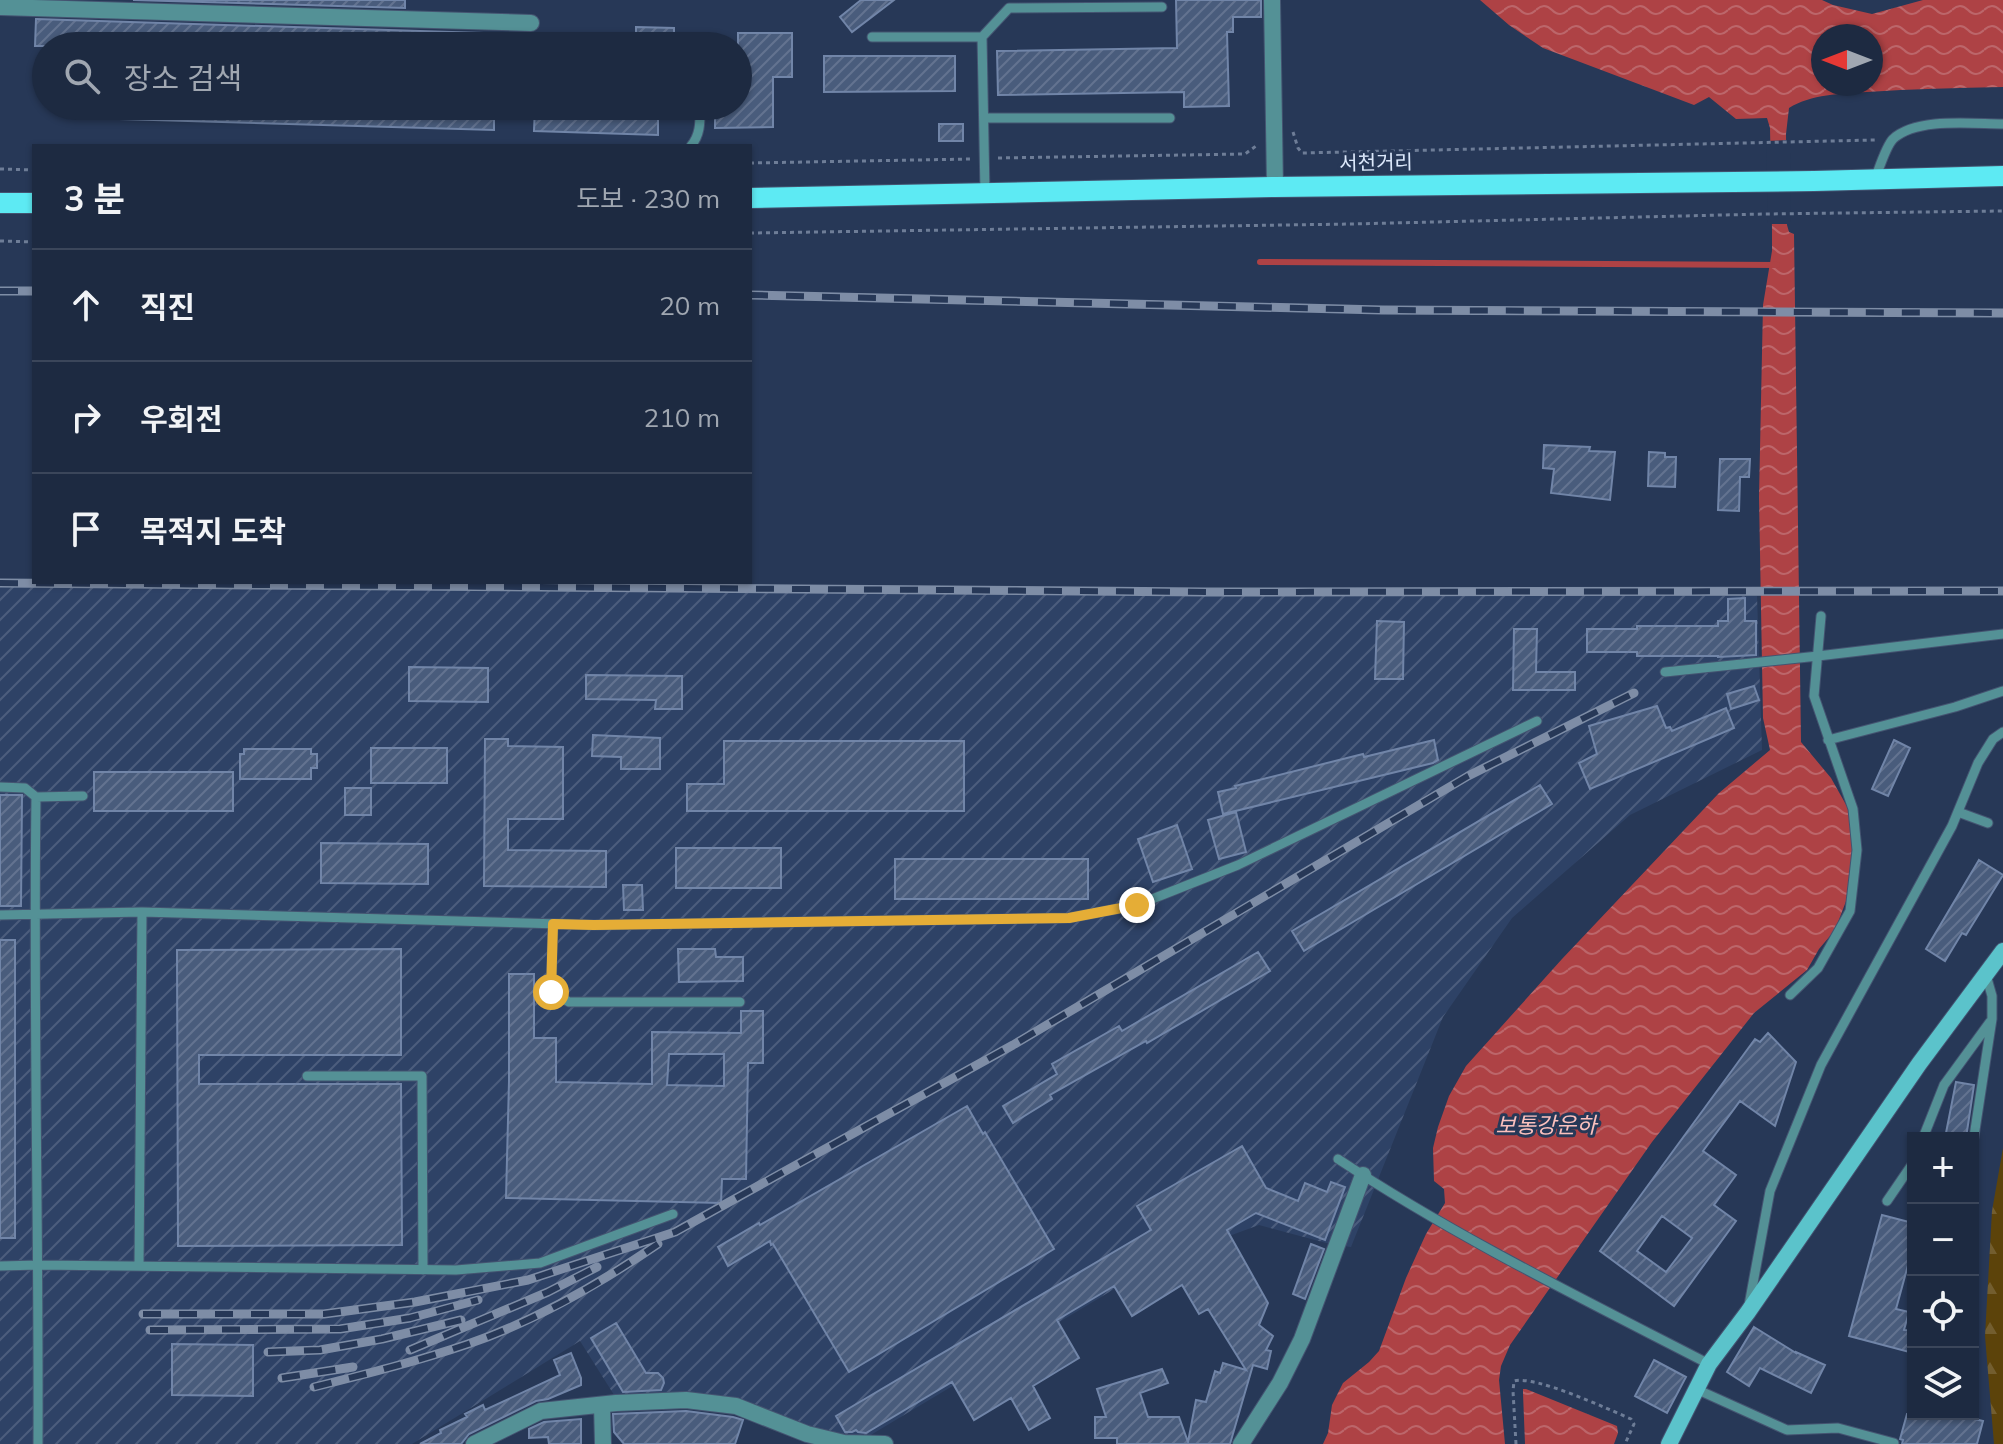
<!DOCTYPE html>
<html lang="ko">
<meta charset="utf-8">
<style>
:root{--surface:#1d2a41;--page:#253248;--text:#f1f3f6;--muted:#a0a7b1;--line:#3b465a}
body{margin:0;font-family:Mulish,"Noto Sans KR",sans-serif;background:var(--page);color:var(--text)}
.controls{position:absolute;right:24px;bottom:24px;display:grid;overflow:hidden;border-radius:0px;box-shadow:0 2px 6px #0004}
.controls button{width:72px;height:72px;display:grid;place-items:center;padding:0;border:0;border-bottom:2px solid var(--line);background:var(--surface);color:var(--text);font:40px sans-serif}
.compass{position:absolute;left:1811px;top:24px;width:72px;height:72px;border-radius:50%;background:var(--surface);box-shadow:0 2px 6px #0004;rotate:270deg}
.stop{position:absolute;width:24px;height:24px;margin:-18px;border:6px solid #e5ad36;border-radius:50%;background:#fff}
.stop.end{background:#e5ad36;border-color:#fff;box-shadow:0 2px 8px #0008}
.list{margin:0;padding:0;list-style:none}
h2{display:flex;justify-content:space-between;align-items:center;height:104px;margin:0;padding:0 32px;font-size:34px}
h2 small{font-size:26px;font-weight:400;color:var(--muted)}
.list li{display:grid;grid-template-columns:52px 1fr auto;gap:24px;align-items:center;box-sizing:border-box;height:112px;padding:0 32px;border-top:2px solid var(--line)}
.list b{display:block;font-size:30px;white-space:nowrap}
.list em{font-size:26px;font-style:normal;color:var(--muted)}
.icon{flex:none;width:44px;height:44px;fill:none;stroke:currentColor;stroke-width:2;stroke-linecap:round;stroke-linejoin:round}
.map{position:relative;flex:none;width:2003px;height:1444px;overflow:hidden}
.search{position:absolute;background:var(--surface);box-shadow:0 2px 6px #0004;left:32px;top:32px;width:720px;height:88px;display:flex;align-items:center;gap:20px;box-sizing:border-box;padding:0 28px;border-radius:44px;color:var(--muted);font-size:30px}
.panel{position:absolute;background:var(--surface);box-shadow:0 2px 6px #0004;left:32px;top:144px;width:720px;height:440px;border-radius:0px}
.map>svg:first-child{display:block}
.industrial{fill:url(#industrial-furrows)}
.forest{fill:url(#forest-firs)}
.water{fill:url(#water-waves);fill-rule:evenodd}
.pier{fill:#273857}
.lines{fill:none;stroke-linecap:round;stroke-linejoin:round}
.stream{stroke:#ae4245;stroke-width:6}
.building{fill:url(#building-hatch);stroke:#7185a8;stroke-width:2;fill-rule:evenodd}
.lane-casing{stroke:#445471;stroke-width:11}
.street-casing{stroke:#445471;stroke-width:18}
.secondary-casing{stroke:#445471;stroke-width:18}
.primary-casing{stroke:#445471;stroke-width:22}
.path{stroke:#6e7d97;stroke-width:3;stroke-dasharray:4 4;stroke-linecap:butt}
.lane{stroke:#549196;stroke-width:9}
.street{stroke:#549196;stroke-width:16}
.secondary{stroke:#5bc3cb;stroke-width:16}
.primary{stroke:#5deaf3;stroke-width:20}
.rail-casing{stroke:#7e8da6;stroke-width:9}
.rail{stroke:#273857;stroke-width:6;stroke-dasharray:18;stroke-linecap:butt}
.route{stroke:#e5ad36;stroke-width:10}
.labels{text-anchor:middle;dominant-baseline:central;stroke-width:6;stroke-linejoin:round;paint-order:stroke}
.street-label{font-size:20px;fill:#dce8fb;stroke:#273857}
.water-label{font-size:22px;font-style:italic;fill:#fbc0bd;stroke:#273857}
</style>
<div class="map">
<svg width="2003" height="1444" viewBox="0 0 2003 1444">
<defs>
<pattern id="industrial-furrows" width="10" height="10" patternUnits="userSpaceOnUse" patternTransform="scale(2)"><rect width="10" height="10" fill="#2e4266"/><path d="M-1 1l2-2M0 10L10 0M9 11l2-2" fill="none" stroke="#4c5d7d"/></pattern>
<pattern id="forest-firs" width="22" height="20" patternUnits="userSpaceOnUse" patternTransform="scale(2)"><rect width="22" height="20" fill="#5c430a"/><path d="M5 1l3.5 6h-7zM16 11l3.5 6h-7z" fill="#735e2f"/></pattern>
<pattern id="water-waves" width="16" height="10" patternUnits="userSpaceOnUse" patternTransform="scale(2)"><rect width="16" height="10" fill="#ae4245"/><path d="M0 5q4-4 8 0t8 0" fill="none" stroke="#bc666a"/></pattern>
<pattern id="building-hatch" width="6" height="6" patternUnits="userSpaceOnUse" patternTransform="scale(2)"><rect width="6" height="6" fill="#495c7c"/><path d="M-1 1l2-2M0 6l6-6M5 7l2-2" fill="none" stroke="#637390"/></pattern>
</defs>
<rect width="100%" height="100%" fill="#273857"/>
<path class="industrial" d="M0,583L1757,596L1762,750L1630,815L1512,918L1443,1017L1351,1247L1330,1244L1259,1225L1161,1261L869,1436L828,1435L720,1395L616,1398L580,1341L412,1444H0Z"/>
<path class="forest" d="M2003,1148V1444H1994L1985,1336L1992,1211Z"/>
<path class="water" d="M1480,0H1822L1833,5L1872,14L1923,0H2003V87C1957,88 1912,89 1867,92C1841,94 1811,94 1789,108L1786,134L1787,225L1789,232L1794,234L1801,742L1831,778L1849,810L1853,835V865L1848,896L1835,930L1819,949L1807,970L1754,1013L1652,1142L1510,1345L1501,1366L1499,1380L1505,1444H1323L1328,1433L1332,1405L1343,1383L1369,1362L1379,1351L1406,1278L1426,1234L1445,1203L1444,1189L1434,1181L1433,1148L1438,1127L1449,1096L1466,1066L1562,959L1719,793L1770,750L1763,718L1759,497L1763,305L1772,251V229L1770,128L1767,118L1736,119L1709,97L1694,105L1543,48L1509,25ZM1823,36H1871V84H1823Z
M1526,1389L1617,1426L1618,1433L1614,1444H1525L1523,1393V1389Z"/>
<path class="pier" d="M1790,140L1791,224H1768L1766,141Z"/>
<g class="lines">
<path class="stream" d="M1260,262L1777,265"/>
</g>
<path class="building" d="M133,0H405V8Z
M861,0H894L852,32L840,17Z
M1176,0H1261V17H1233V32H1227L1229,106L1184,107V92L998,95L997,51L1177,48Z
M36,19L483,33V46H35Z
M636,27L674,28V46H636Z
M738,33H792V77H773V127L715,128V106H738Z
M824,56H955V91L824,92Z
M120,106H494V130L120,119Z
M535,106H580L579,116L634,117L635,106H658V135L534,131Z
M939,124H963V141H939Z
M1544,445L1590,447L1589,451L1615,452L1610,500L1551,493L1554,469L1543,468Z
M1649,452L1665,453V457H1676L1675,487L1648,486Z
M1720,459H1750L1749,477H1740L1739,511L1718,510Z
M1745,598V621H1756V655L1718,657V656H1637V652H1587V629H1637V626H1718V621H1728V599Z
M1377,621L1404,622L1403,679H1375Z
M1514,629H1537L1536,672H1575V690H1513Z
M409,667L488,668V702L409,701Z
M586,675L682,676V709H655L656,700L586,699Z
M1754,686L1759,700L1731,709L1727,694Z
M1657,706L1666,728L1670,727L1672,731L1726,708L1734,728L1590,789L1579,763L1597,754L1589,726Z
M593,735L660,738V769H621V757L592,756Z
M485,739H508V746L563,747V819H508V850L606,851V887L484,886Z
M1434,740L1438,760L1433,763L1223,814L1218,792L1236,788L1235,786L1363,754L1364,757Z
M1894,740L1910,748L1888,796L1872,789Z
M724,741H964V811H687V784H724Z
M371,748H447V783H371Z
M244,749H311V754H317V768H311V779H240V754H244Z
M94,772H233V811H94Z
M1540,785L1552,804L1304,951L1292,931Z
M345,788H371V815H345Z
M0,795H22L21,906H0Z
M1236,812L1246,852L1219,859L1208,820Z
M1177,825L1192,869L1153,882L1138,839Z
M321,843L428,844V884L321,883Z
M676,848H781V888H676Z
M895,859H1088V899H895Z
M1979,860L2003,875L1966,935L1962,933L1945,961L1926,949Z
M623,885H642L643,910H624Z
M0,940H15V1238H0Z
M401,949V1055H199V1084H401L402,1245L178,1246L177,950Z
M678,949H715L716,957H743V981L679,982Z
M1258,952L1270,971L1147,1043L1146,1041L1050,1095L1052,1099L1013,1123L1003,1106L1057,1074L1052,1064L1119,1026L1122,1031Z
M509,974H534V1038H556V1082L652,1084V1032L741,1033V1011H763V1063H748L746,1179H722L721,1203L506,1198L509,1081ZM669,1054H724V1086L667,1085Z
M1768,1033L1796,1062L1775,1126L1740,1101L1703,1151L1736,1175L1714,1205L1736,1221L1674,1306L1600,1251L1755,1039L1760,1042ZM1662,1216L1692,1238L1666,1272L1637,1251Z
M1956,1082L1974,1085L1966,1138H1945Z
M967,1106L983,1134L985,1132L1054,1249L849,1372L773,1244L771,1245L770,1241L728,1266L718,1247L759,1223L760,1225Z
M1242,1146L1266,1188L1298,1201L1305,1183L1327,1192L1331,1182L1345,1187L1325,1240L1256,1213L1227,1230L1268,1303L1259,1325L1273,1336L1266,1350L1271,1351L1267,1369L1253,1365L1230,1444H1117V1438H1095V1417H1106L1097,1389L1162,1369L1168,1383L1140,1393L1148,1417H1179L1188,1442L1196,1400L1206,1402L1215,1371L1220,1373L1223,1363L1246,1370L1208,1309L1199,1314L1182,1285L1132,1316L1114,1286L1057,1320L1079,1358L1033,1386L1050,1418L1029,1430L1011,1398L974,1420L952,1382L866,1433L858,1432L856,1430L852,1432H845L836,1416L1151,1230L1137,1206Z
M1882,1215L1913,1223V1247L1896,1309L1909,1312L1904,1330L1913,1331V1353L1849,1336Z
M1311,1244L1324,1249L1305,1299L1293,1294Z
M616,1323L646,1373H658L663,1378L664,1383L661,1390L623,1392L591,1338Z
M1754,1327L1796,1353V1352L1825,1365L1811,1393L1760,1368L1749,1386L1727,1372Z
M172,1344L253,1345V1396L172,1395Z
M571,1353L581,1378V1385L548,1399L536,1401L469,1434L461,1444H420L441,1433L440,1430L467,1417L465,1414L483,1405L485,1410L560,1375L554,1360Z
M1654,1360L1686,1377L1667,1413L1635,1396Z
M686,1411L733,1417L743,1420L735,1444H624L614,1432L613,1414Z
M1907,1414H1954L1983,1421L1977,1444H1902L1903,1440L1900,1439Z
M581,1419V1444H549L548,1437L529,1438V1429L544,1422Z"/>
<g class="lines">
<defs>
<path id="lane" d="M872,37H982
M984,118H1170
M691,146C701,134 700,121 700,106
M1875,179C1879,169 1886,146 1893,139C1917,117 1973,124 2003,124
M985,193L982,37L1009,8L1162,7
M1665,672L1818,656L2003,634
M1828,740L1955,707L2003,691
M0,787L25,788L36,797L83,796
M36,797C33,1013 39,1228 38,1444
M1958,812L1988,823
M0,915L142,912L594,925L1069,918L1137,905L1238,865L1537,721
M553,924L551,992L569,1002H740
M1790,995L1818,968L1850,911L1857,850L1853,809L1814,696L1821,616
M307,1076H422L423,1270
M1923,1138L1944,1085L1990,1022
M1973,1143L1992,1019V996L1986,975
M1338,1159C1456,1237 1583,1299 1709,1364
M1887,1201L1913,1163
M0,1266L39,1265L456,1270L540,1263L673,1214
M139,1266L142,912
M1749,1305L1770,1191L1821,1065L1952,826L1978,763L1993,739L2003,732
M1696,1389L1787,1430L1838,1428L1894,1443"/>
<path id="street" d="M1272,0L1275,187
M0,7L531,23
M602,1405L603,1444
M474,1444L541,1411L616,1403L686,1400L736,1406L807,1434L844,1443L885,1444
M1241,1444L1280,1383L1302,1339L1363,1175"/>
<path id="secondary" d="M1669,1444L1709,1364L1748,1312L1919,1064L2003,951"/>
<path id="primary" d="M750,198L1275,187L1814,181L2003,176
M0,203H34"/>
</defs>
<use href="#lane" class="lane-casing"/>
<use href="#street" class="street-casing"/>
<use href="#secondary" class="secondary-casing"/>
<use href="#primary" class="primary-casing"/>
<path class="path" d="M1293,132L1298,148L1302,153L1875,140
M998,158L1245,154L1256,146
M750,163L971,159
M0,169L34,170
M750,233L1351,224L1764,214L2003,211
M0,241L34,242
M1516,1444L1513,1391L1514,1381C1535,1375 1608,1409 1631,1419L1634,1424L1625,1444"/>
<use href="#lane" class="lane"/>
<use href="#street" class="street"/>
<use href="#secondary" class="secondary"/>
<use href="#primary" class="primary"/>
<defs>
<path id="rail" d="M0,291H34
M750,295L1382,310L2003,313
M0,583L1206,592L2003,591
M143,1314H324L415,1302L528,1280L675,1232L1013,1045L1468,776L1634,693
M150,1330L340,1329L410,1318L478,1300
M410,1350L548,1292L597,1267
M268,1352L320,1350L382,1339L461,1320
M282,1378L353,1367
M314,1387C366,1374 418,1361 468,1344C536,1321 599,1284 658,1244"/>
</defs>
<use href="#rail" class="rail-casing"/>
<use href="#rail" class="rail"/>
</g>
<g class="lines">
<path class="route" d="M551,992L553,924L594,925L1069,918L1137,905"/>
</g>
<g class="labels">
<g class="street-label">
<text transform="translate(1376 162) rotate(-1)">서천거리</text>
</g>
<g class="water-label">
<text x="1546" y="1125">보통강운하</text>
</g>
</g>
</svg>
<div class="controls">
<button>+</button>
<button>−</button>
<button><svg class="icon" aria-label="locate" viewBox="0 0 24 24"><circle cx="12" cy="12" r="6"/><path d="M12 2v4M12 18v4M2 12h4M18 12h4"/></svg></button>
<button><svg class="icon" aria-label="layers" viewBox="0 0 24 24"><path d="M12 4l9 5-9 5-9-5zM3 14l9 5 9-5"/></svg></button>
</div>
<svg class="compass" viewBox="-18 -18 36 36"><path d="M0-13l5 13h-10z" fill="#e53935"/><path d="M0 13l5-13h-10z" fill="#a0a7b1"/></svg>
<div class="stop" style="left:551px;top:992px"></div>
<div class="stop end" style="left:1137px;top:905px"></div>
<div class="search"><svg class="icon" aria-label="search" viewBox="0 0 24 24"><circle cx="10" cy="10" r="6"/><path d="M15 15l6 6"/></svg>장소 검색</div>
<section class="panel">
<h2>3 분<small>도보 · 230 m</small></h2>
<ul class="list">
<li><svg class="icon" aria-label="ahead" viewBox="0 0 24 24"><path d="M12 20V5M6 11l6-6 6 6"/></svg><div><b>직진</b></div><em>20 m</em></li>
<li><svg class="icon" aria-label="right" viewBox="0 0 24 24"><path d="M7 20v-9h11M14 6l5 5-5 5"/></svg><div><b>우회전</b></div><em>210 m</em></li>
<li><svg class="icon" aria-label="arrive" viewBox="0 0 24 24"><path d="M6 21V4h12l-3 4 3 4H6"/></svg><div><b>목적지 도착</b></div></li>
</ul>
</section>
</div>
